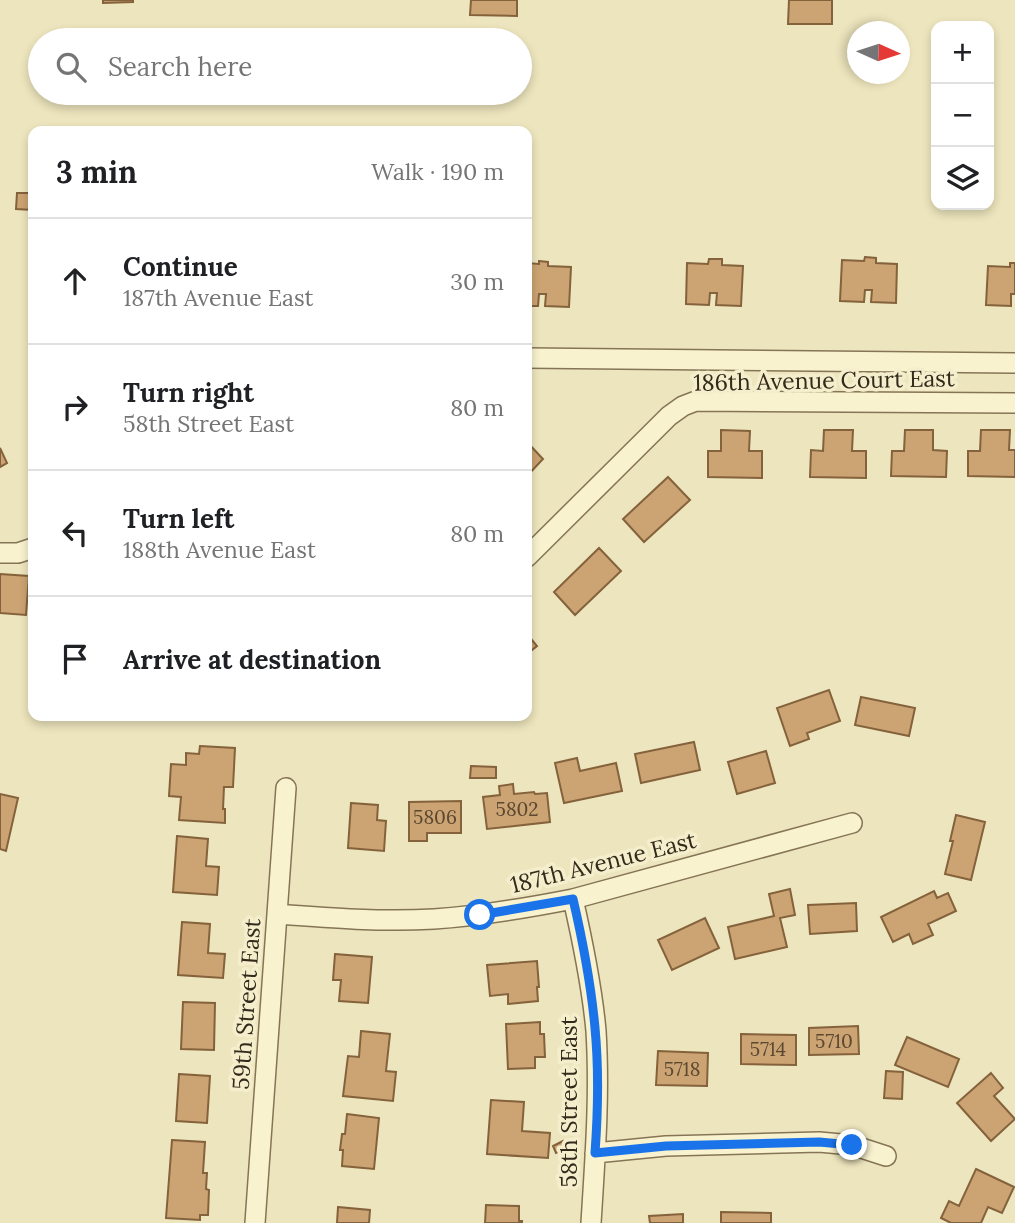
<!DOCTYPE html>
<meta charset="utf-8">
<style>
:root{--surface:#fff;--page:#f6f6f6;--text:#202124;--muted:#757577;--line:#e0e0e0}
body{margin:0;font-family:Lora,serif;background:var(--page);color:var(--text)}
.controls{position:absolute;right:21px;top:21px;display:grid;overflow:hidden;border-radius:14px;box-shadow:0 4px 10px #0003}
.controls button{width:63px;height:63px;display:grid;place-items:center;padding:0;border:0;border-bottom:2px solid var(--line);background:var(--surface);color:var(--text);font:35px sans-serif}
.compass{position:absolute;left:847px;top:21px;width:63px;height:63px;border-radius:50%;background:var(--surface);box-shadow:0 4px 10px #0003;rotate:93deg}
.stop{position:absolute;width:21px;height:21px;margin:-16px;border:5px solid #1a73e8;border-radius:50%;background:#fff}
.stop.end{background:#1a73e8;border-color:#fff;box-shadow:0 2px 7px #0008}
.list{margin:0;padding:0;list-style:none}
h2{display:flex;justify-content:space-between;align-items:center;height:91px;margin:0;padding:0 28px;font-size:30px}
h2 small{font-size:23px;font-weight:400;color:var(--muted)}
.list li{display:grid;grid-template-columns:46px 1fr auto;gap:21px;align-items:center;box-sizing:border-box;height:126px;padding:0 28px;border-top:2px solid var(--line)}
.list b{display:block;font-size:26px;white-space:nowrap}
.list p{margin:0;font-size:23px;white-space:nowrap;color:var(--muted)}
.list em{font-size:23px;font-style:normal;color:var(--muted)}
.icon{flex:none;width:38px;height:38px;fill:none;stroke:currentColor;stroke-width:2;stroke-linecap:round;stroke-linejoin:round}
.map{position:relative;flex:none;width:1015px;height:1223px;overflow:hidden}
.search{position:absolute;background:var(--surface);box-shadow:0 4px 10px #0003;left:28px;top:28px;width:504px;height:77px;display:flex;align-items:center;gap:18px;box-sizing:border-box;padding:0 24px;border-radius:38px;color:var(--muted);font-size:26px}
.panel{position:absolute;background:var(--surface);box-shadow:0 4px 10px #0003;left:28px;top:126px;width:504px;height:595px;border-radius:14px}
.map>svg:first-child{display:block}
.building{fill:#cca372;stroke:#84623c;stroke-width:2}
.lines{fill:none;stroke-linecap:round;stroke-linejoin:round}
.street-casing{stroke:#857556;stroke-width:22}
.street{stroke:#f8f2cf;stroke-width:19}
.route{stroke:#1a73e8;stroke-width:9}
.labels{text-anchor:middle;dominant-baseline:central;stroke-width:7;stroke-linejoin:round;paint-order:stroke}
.number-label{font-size:19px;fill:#5a4831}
.street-label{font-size:23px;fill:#342a1b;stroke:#f5eecc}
</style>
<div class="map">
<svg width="1015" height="1223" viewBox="0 0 1015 1223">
<rect width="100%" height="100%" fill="#ede5bd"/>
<path class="building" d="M103,0H133V2L103,3Z
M471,0H517V16L470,15Z
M789,0H832V24H788Z
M17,193H33V210L16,209Z
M865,257L876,258V263L897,264L896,303L871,302L872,290H865L864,302L840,301L842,260L864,261Z
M709,259H722V265L743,266L741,306L716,305L717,293H710L709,305L686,304L687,263L708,264Z
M539,261L548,262V266L571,267L569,307L545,306L546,294H539L538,306H527V263L539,264Z
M1010,263H1015V294H1011V306L986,305L988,266L1010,267Z
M721,430L750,431L749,451H762V478L708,477V451H721Z
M824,430H853L852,451H866V478L810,477L811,450L823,451Z
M905,430H933V450L947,451L946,477L891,476L892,451H904Z
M981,430H1010L1009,450H1015V477L968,476V451H980Z
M527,442L543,459L527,476Z
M0,448L7,463L0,467Z
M668,477L690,500L644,542L623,519Z
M599,548L621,571L575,615L554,592Z
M0,574L29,576L26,615L0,613Z
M527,634L537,646L527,654Z
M829,690L840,721L807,733L809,739L790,746L777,708Z
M861,697L915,708L909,736L855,725Z
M694,742L700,770L641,783L635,754Z
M200,746L235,748L233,787H224L223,809H225V823L179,820L181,797L169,796L171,764L186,765V753L199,754Z
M766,751L775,783L737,794L728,762Z
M577,758L580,771L616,763L622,791L564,803L555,763Z
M471,766L496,767V778H470Z
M513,784L514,794L534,792L535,794L547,793L550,822L487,829L483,797L500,795L499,786Z
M0,794L18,798L6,851L0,849Z
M461,801V833H427V841H409V802Z
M351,803L378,805L377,820L386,821L384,851L348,848Z
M956,815L985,822L971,880L945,874L953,841H950Z
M177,836L208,839L206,866L219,867L217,895L173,892Z
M790,889L795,915L780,918L787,947L735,959L728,927L774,916L769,894Z
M934,891L937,898L948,893L956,911L928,924L933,935L913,944L909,934L893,942L881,917Z
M856,903L857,931L810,934L808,905Z
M705,918L719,948L672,970L658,940Z
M182,922L210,924L208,953L225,954L223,978L178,975Z
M335,954L372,957L368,1003L339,1001L341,980H333Z
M537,961L539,987H537L538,1001L508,1004V994L490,996L487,965Z
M183,1002L215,1003L214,1050L181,1049Z
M540,1022V1034H544L545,1057H535V1068L508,1069L506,1024Z
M858,1026L859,1054L809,1055V1028Z
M361,1031L390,1034L386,1071L396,1072L393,1101L343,1096L348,1056L359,1057Z
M741,1034L796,1035V1065L741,1064Z
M907,1037L959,1059L948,1087L895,1065Z
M658,1051L708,1053L707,1086L656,1085Z
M886,1071L903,1072L902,1099L884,1098Z
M991,1073L1003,1088L994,1096L1015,1119L991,1141L957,1103Z
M179,1074L210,1076L207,1123L176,1121Z
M491,1100L524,1102L522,1131L550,1133L548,1158L487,1154Z
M347,1114L379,1118L374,1169L342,1166L343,1150H340L342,1134H345Z
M172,1140L205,1142L203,1173H207L206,1189L209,1190L208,1215H200V1220L166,1218Z
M563,1141L566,1149L556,1153L553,1146Z
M976,1169L1014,1187L1002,1213L988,1207L981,1223H951L941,1218L949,1201L959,1206Z
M486,1205L519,1206V1221H522V1223H485Z
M338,1207L370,1210L369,1223H337Z
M721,1212L771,1213V1223H721Z
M683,1214V1223H650L649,1216Z"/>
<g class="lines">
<defs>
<path id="street" d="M527,358L1015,363
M0,553H18L33,548
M527,557L669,416L683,406L696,401L1015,403
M573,899C583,943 592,986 596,1031C600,1095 595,1159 591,1223
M277,914C330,918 382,922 434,919C481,916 527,908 573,899L852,823
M595,1153L666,1146L819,1142L852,1145L886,1156
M255,1223L286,788"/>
</defs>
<use href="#street" class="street-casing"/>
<use href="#street" class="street"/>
</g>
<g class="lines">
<path class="route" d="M480,915L573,899C583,942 591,984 595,1028C599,1070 598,1112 595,1153L666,1146L819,1142L852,1145"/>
</g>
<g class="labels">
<g class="number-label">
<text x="517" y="809">5802</text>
<text x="435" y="817">5806</text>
<text x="834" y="1041">5710</text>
<text x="768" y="1049">5714</text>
<text x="682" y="1069">5718</text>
</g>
<g class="street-label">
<text transform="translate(824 380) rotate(-1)">186th Avenue Court East</text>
<text transform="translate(603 862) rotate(-14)">187th Avenue East</text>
<text transform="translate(246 1004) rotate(-86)">59th Street East</text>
<text transform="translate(568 1102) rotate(-90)">58th Street East</text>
</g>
</g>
</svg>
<div class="controls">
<button>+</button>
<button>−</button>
<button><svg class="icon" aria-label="layers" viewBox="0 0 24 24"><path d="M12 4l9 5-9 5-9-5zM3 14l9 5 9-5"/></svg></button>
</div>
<svg class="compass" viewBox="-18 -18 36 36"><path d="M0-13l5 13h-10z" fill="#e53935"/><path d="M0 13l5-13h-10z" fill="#757577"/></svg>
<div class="stop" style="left:480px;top:915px"></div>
<div class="stop end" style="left:852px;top:1145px"></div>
<div class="search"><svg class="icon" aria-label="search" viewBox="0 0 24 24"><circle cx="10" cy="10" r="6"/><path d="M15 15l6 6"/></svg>Search here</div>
<section class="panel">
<h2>3 min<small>Walk · 190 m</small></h2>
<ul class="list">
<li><svg class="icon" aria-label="ahead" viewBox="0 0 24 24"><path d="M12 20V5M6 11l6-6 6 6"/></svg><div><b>Continue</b><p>187th Avenue East</p></div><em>30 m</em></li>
<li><svg class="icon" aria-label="right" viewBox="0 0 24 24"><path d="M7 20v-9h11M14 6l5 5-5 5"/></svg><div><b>Turn right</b><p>58th Street East</p></div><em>80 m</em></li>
<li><svg class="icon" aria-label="left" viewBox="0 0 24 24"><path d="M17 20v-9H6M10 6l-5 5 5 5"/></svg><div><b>Turn left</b><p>188th Avenue East</p></div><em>80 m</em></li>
<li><svg class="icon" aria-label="arrive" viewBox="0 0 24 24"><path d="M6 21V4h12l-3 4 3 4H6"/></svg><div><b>Arrive at destination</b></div></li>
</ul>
</section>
</div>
